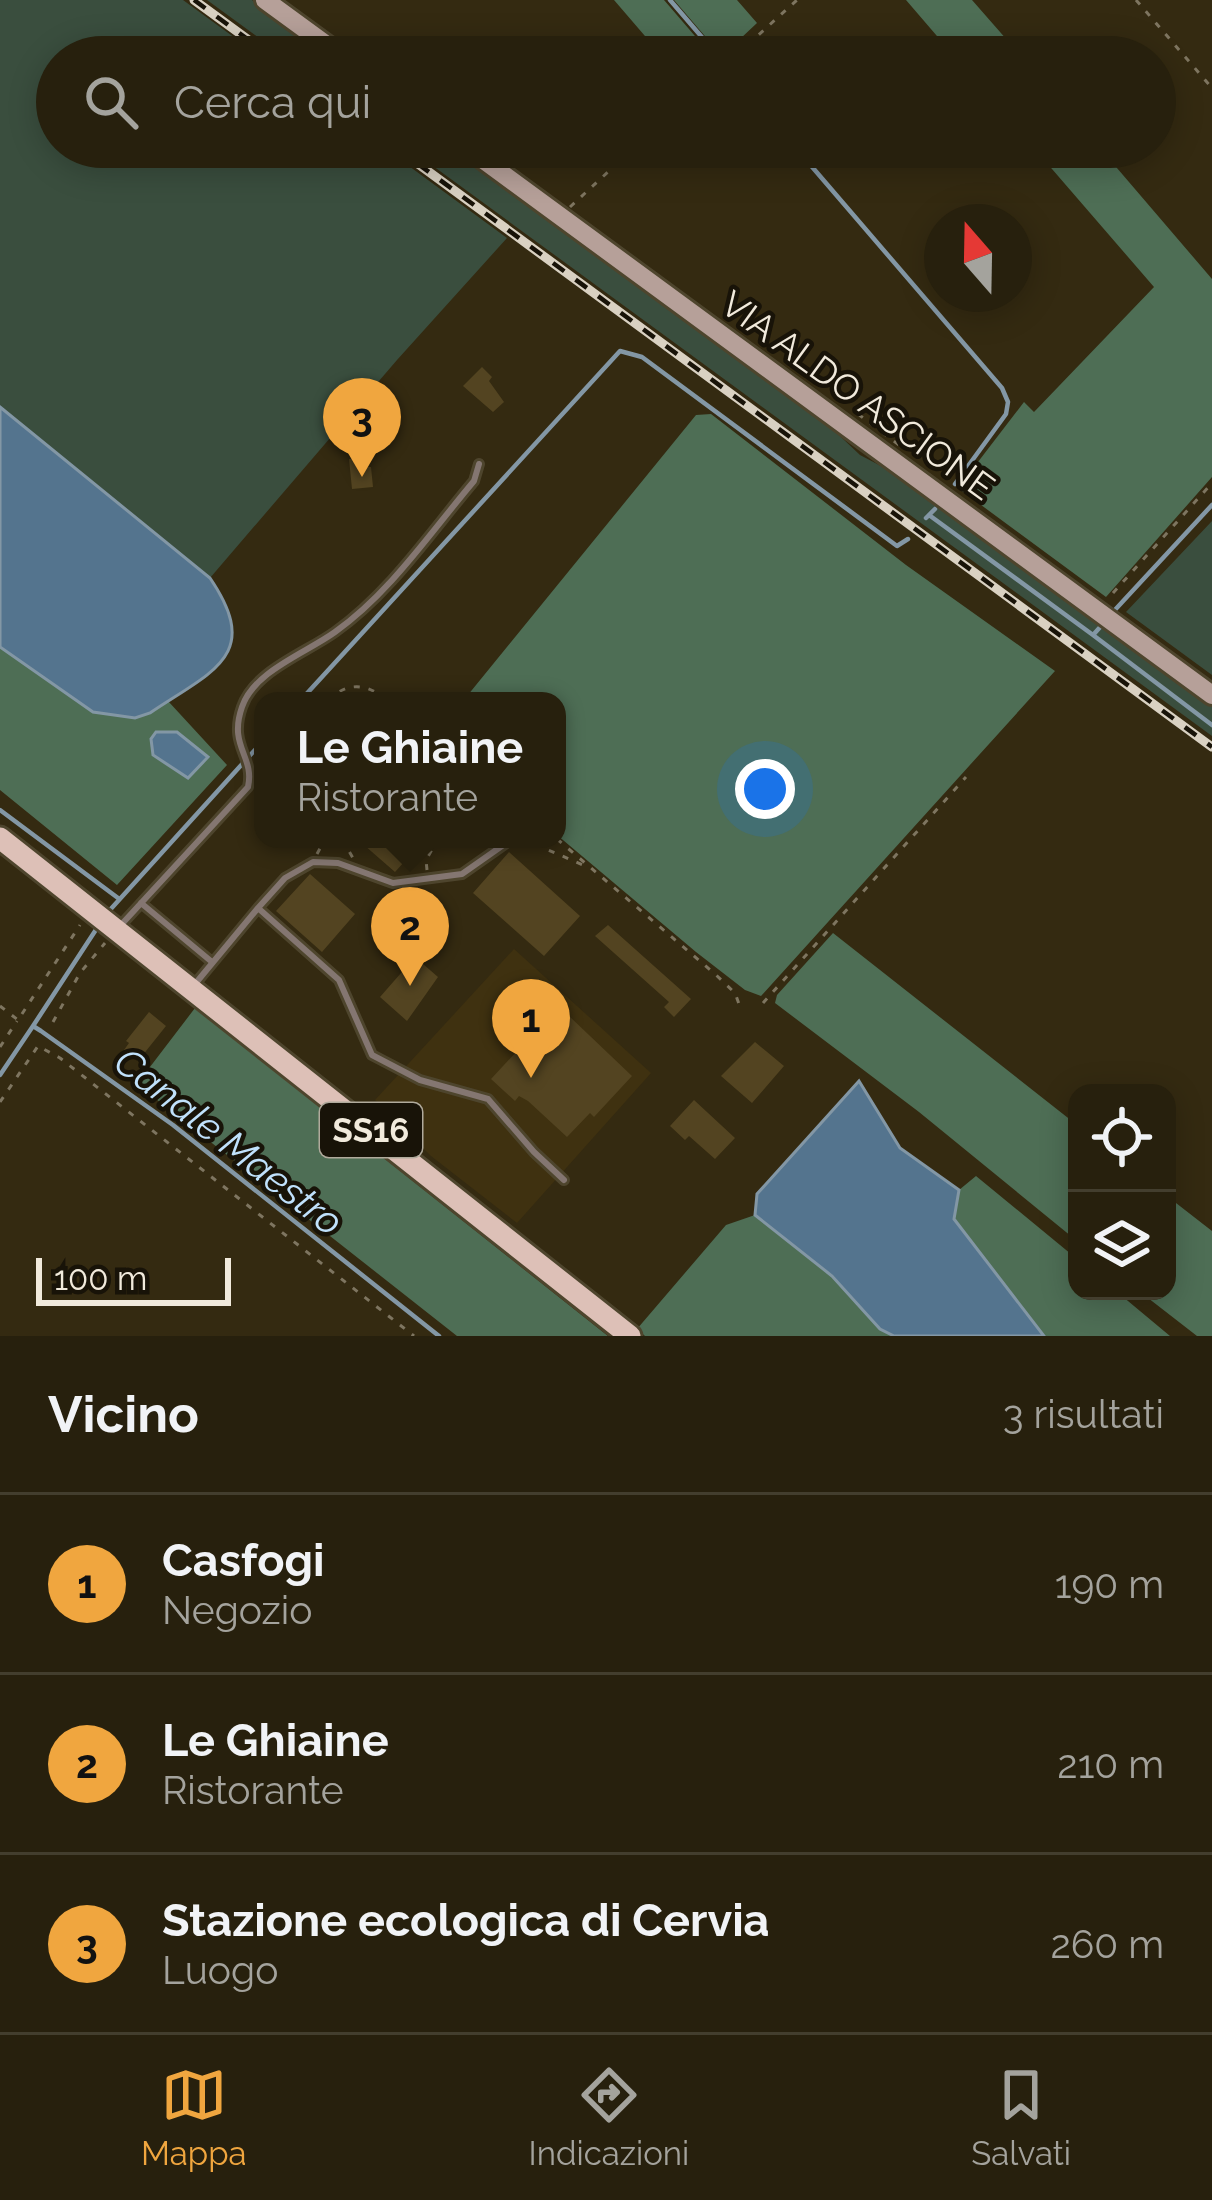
<!DOCTYPE html>
<html lang="it">
<style>
:root{--surface:#27200d;--page:#332d1b;--text:#f1f3f6;--muted:#a4a39d;--line:#433e2e;--accent:#f0a63f}
body{margin:0;font-family:Raleway,sans-serif;background:var(--page);color:var(--text)}
.controls{position:absolute;right:36px;bottom:36px;display:grid;overflow:hidden;border-radius:24px;box-shadow:0 6px 30px #0003}
.controls button{width:108px;height:108px;display:grid;place-items:center;padding:0;border:0;border-bottom:3px solid var(--line);background:var(--surface);color:var(--text);font:60px sans-serif}
.compass{position:absolute;left:924px;top:204px;width:108px;height:108px;border-radius:50%;background:var(--surface);box-shadow:0 6px 30px #0003;rotate:340deg}
.scale{position:absolute;left:36px;bottom:30px;width:195px;box-sizing:border-box;padding-left:12px;border:6px solid #f1eadc;border-top:0;font-size:33px;line-height:42px;white-space:nowrap;color:#f1eadc;-webkit-text-stroke:9px #181308;paint-order:stroke}
.you{position:absolute;left:765px;top:789px;width:42px;height:42px;margin:-30px;border:9px solid #fff;border-radius:50%;background:#1a73e8;box-shadow:0 0 0 18px #1a73e833}
.badge{display:grid;place-items:center;width:78px;height:78px;border-radius:50%;background:var(--accent);color:#111;font-size:39px;font-weight:700}
.pin{position:absolute;translate:-50% -99px;filter:drop-shadow(0 3px 6px #0008)}
.pin::after{content:'';position:absolute;top:63px;width:42px;height:36px;background:inherit;clip-path:polygon(0 0,100% 0,50% 100%)}
.popup{position:absolute;left:254px;top:692px;width:312px;height:156px;box-sizing:border-box;display:grid;place-content:center;border-radius:24px;background:var(--surface);filter:drop-shadow(0 3px 9px #0005);font-size:39px;white-space:nowrap;color:var(--muted)}
.popup b{font-size:45px;color:var(--text)}
.popup::after{content:'';position:absolute;left:50%;top:100%;margin-left:-24px;border:24px solid transparent;border-top-color:var(--surface)}
.list{margin:0;padding:0;list-style:none}
h2{display:flex;justify-content:space-between;align-items:center;height:156px;margin:0;padding:0 48px;font-size:51px}
h2 small{font-size:39px;font-weight:400;color:var(--muted)}
.list li{display:grid;grid-template-columns:78px 1fr auto;gap:36px;align-items:center;box-sizing:border-box;height:180px;padding:0 48px;border-top:3px solid var(--line)}
.list b{display:block;font-size:45px;white-space:nowrap}
.list p{margin:0;font-size:39px;white-space:nowrap;color:var(--muted)}
.list em{font-size:39px;font-style:normal;color:var(--muted)}
.icon{flex:none;width:66px;height:66px;fill:none;stroke:currentColor;stroke-width:2;stroke-linecap:round;stroke-linejoin:round}
.map{position:relative;flex:none;width:1212px;height:1336px;overflow:hidden}
.search{position:absolute;background:var(--surface);box-shadow:0 6px 30px #0003;left:36px;right:36px;top:36px;height:132px;display:flex;align-items:center;gap:30px;box-sizing:border-box;padding:0 42px;border-radius:66px;color:var(--muted);font-size:45px}
.sheet{height:696px;background:var(--surface)}
nav{display:flex;justify-content:space-around;align-items:center;box-sizing:border-box;height:168px;border-top:3px solid var(--line);background:var(--surface);font-size:33px;color:var(--muted)}
nav a{display:grid;justify-items:center;gap:6px}
nav .on{color:var(--accent)}
.map>svg:first-child{display:block}
.built{fill:#3f3110}
.green{fill:#3a4e3e}
.forest{fill:#4e6e55}
.water{fill:#54748e;stroke:#8397a5;stroke-width:3}
.lines{fill:none;stroke-linecap:round;stroke-linejoin:round}
.stream{stroke:#8397a5;stroke-width:4.5}
.building{fill:#534421}
.lane-casing{stroke:#4e452d;stroke-width:12}
.secondary-casing{stroke:#4e452d;stroke-width:24}
.primary-casing{stroke:#4e452d;stroke-width:27}
.path{stroke:#7e7560;stroke-width:3;stroke-dasharray:6 9;stroke-linecap:butt}
.lane{stroke:#847671;stroke-width:6}
.secondary{stroke:#b6a099;stroke-width:18}
.primary{stroke:#ddc0b7;stroke-width:21}
.rail-casing{stroke:#d9d1c2;stroke-width:9}
.rail{stroke:#181308;stroke-width:4.5;stroke-dasharray:14;stroke-linecap:butt}
.labels{text-anchor:middle;dominant-baseline:central;stroke-width:9;stroke-linejoin:round;paint-order:stroke}
.shield{fill:#181308;stroke:#b0aa9c;stroke-width:3}
.shield-label{font-size:33px;font-weight:bold;fill:#f1eadc}
.street-label{font-size:36px;fill:#f1eadc;stroke:#181308}
.water-label{font-size:39px;font-style:italic;fill:#c0e1fc;stroke:#181308}
</style>
<div class="map">
<svg width="1212" height="1336" viewBox="0 0 1212 1336">
<rect width="100%" height="100%" fill="#342a11"/>
<path class="built" d="M514,949L651,1073L517,1223L431,1156L375,1100Z"/>
<path class="green" d="M0,0H183L261,57H57V147H383L507,238L397,360L210,578L0,406Z
M207,0H252L329,57H285Z
M407,147H452L822,419L860,455L904,478L1212,703V736Z
M1212,521V675L1126,612Z"/>
<path class="forest" d="M614,0H664L713,57H663Z
M674,0H737L757,23L722,56Z
M906,0H972L1022,57H955Z
M1033,147H1099L1212,279V477L1106,597L958,488L1024,402L1034,412L1154,287Z
M711,414L906,565L1055,671L761,996L745,990L696,952L557,835V701H463L696,415Z
M0,647L44,674L76,701L135,718L168,701L227,765L117,885L0,790Z
M833,933L1077,1125V1241L919,1112L775,1003L777,995Z
M195,1008L608,1336H457L137,1084Z
M976,1176L1077,1259V1291H1116L1170,1336H1044L954,1218L959,1190Z
M1167,1196L1212,1231V1336H1197L1139,1291H1167Z
M755,1215L832,1276L880,1329L894,1336H645L637,1329L726,1225Z"/>
<path class="water" d="M0,407L210,578C263,656 212,671 150,713L135,718L93,712L0,647Z
M156,732H177L208,757L188,778L153,755L151,739Z
M859,1081L900,1148L959,1190L954,1219L1044,1336H894L880,1329L832,1276L755,1215L757,1194Z"/>
<g class="lines">
<path class="stream" d="M670,0L719,57
M795,147L1002,388L1008,402L1006,414L955,484
M929,515L1093,635L1102,625
M926,518L935,509
M1113,612L1212,505
M1093,635L1212,725
M300,701L620,351L642,357L897,546L908,539
M0,810L118,898
M109,911L263,741
M33,1026L99,925
M0,1075L33,1026L41,1031L173,1125L439,1336"/>
</g>
<path class="building" d="M482,367L492,377L489,381L504,402L493,412L463,386Z
M364,457V467H371L373,487L352,489L349,459Z
M369,839H425L395,872L364,845Z
M509,852L580,916L544,956L473,893Z
M310,874L355,914L322,952L276,911Z
M608,925L691,999L674,1017L664,1007L669,1002L595,936Z
M415,957L438,977L407,1021L380,997Z
M149,1012L166,1026L138,1061L124,1050L129,1043L126,1041Z
M568,1015L632,1076L594,1117L590,1113L567,1137L528,1101L519,1096L515,1101L491,1079L532,1035L542,1044Z
M755,1042L784,1066L752,1103L721,1076Z
M694,1100L735,1138L715,1159L689,1136L685,1140L670,1126Z"/>
<g class="lines">
<defs>
<path id="lane" d="M141,903L212,962
M258,908L285,878L313,862L338,863L393,883L462,874L509,841
M120,926L248,787C255,756 228,747 242,707C254,671 306,653 335,632C390,593 430,533 474,481L479,464
M195,984L258,908L339,980L372,1055L420,1080L488,1099L534,1152L564,1180"/>
<path id="secondary" d="M265,0L343,57
M466,147L1212,695"/>
<path id="primary" d="M0,838L630,1336"/>
</defs>
<use href="#lane" class="lane-casing"/>
<use href="#secondary" class="secondary-casing"/>
<use href="#primary" class="primary-casing"/>
<path class="path" d="M1136,0L1212,88
M740,57L743,49L797,0
M570,207L635,147
M858,414L903,448
M1113,593L1212,483
M328,701C347,681 368,683 387,701
M342,839L353,858
M557,839L715,974L735,993L739,1004
M520,843L539,846L590,868
M317,854L325,839
M427,870L426,860L438,839
M763,1003L966,777
M0,1006L18,1020L80,925
M53,1022L80,973L105,943
M0,1047L17,1021
M0,1102L38,1046L60,1058L414,1336"/>
<use href="#lane" class="lane"/>
<use href="#secondary" class="secondary"/>
<use href="#primary" class="primary"/>
<defs>
<path id="rail" d="M194,0L272,57
M395,147L1212,747"/>
</defs>
<use href="#rail" class="rail-casing"/>
<use href="#rail" class="rail"/>
</g>
<g class="labels">
<rect class="shield" x="320" y="1103" width="102" height="54" rx="9"/>
<g class="shield-label">
<text x="371" y="1130">SS16</text>
</g>
<g class="street-label">
<text transform="translate(858 395) rotate(36)">VIA ALDO ASCIONE</text>
</g>
<g class="water-label">
<text transform="translate(229 1141) rotate(38)">Canale Maestro</text>
</g>
</g>
</svg>
<div class="controls">
<button><svg class="icon" aria-label="locate" viewBox="0 0 24 24"><circle cx="12" cy="12" r="6"/><path d="M12 2v4M12 18v4M2 12h4M18 12h4"/></svg></button>
<button><svg class="icon" aria-label="layers" viewBox="0 0 24 24"><path d="M12 4l9 5-9 5-9-5zM3 14l9 5 9-5"/></svg></button>
</div>
<svg class="compass" viewBox="-18 -18 36 36"><path d="M0-13l5 13h-10z" fill="#e53935"/><path d="M0 13l5-13h-10z" fill="#a4a39d"/></svg>
<div class="scale">100 m</div>
<div class="you"></div>
<div class="pin badge" style="left:531px;top:1078px">1</div>
<div class="pin badge" style="left:410px;top:986px">2</div>
<div class="popup"><b>Le Ghiaine</b>Ristorante</div>
<div class="pin badge" style="left:362px;top:477px">3</div>
<div class="search"><svg class="icon" aria-label="search" viewBox="0 0 24 24"><circle cx="10" cy="10" r="6"/><path d="M15 15l6 6"/></svg>Cerca qui</div>
</div>
<section class="sheet">
<h2>Vicino<small>3 risultati</small></h2>
<ul class="list">
<li><span class="badge">1</span><div><b>Casfogi</b><p>Negozio</p></div><em>190 m</em></li>
<li><span class="badge">2</span><div><b>Le Ghiaine</b><p>Ristorante</p></div><em>210 m</em></li>
<li><span class="badge">3</span><div><b>Stazione ecologica di Cervia</b><p>Luogo</p></div><em>260 m</em></li>
</ul>
</section>
<nav>
<a class="on"><svg class="icon" aria-label="map" viewBox="0 0 24 24"><path d="M3 6l6-2 6 2 6-2v14l-6 2-6-2-6 2zM9 4v14M15 6v14"/></svg>Mappa</a>
<a><svg class="icon" aria-label="directions" viewBox="0 0 24 24"><path d="M12 3l9 9-9 9-9-9zM9 14v-3h6M13 9l2 2-2 2"/></svg>Indicazioni</a>
<a><svg class="icon" aria-label="saved" viewBox="0 0 24 24"><path d="M7 4h10v16l-5-4-5 4z"/></svg>Salvati</a>
</nav>
